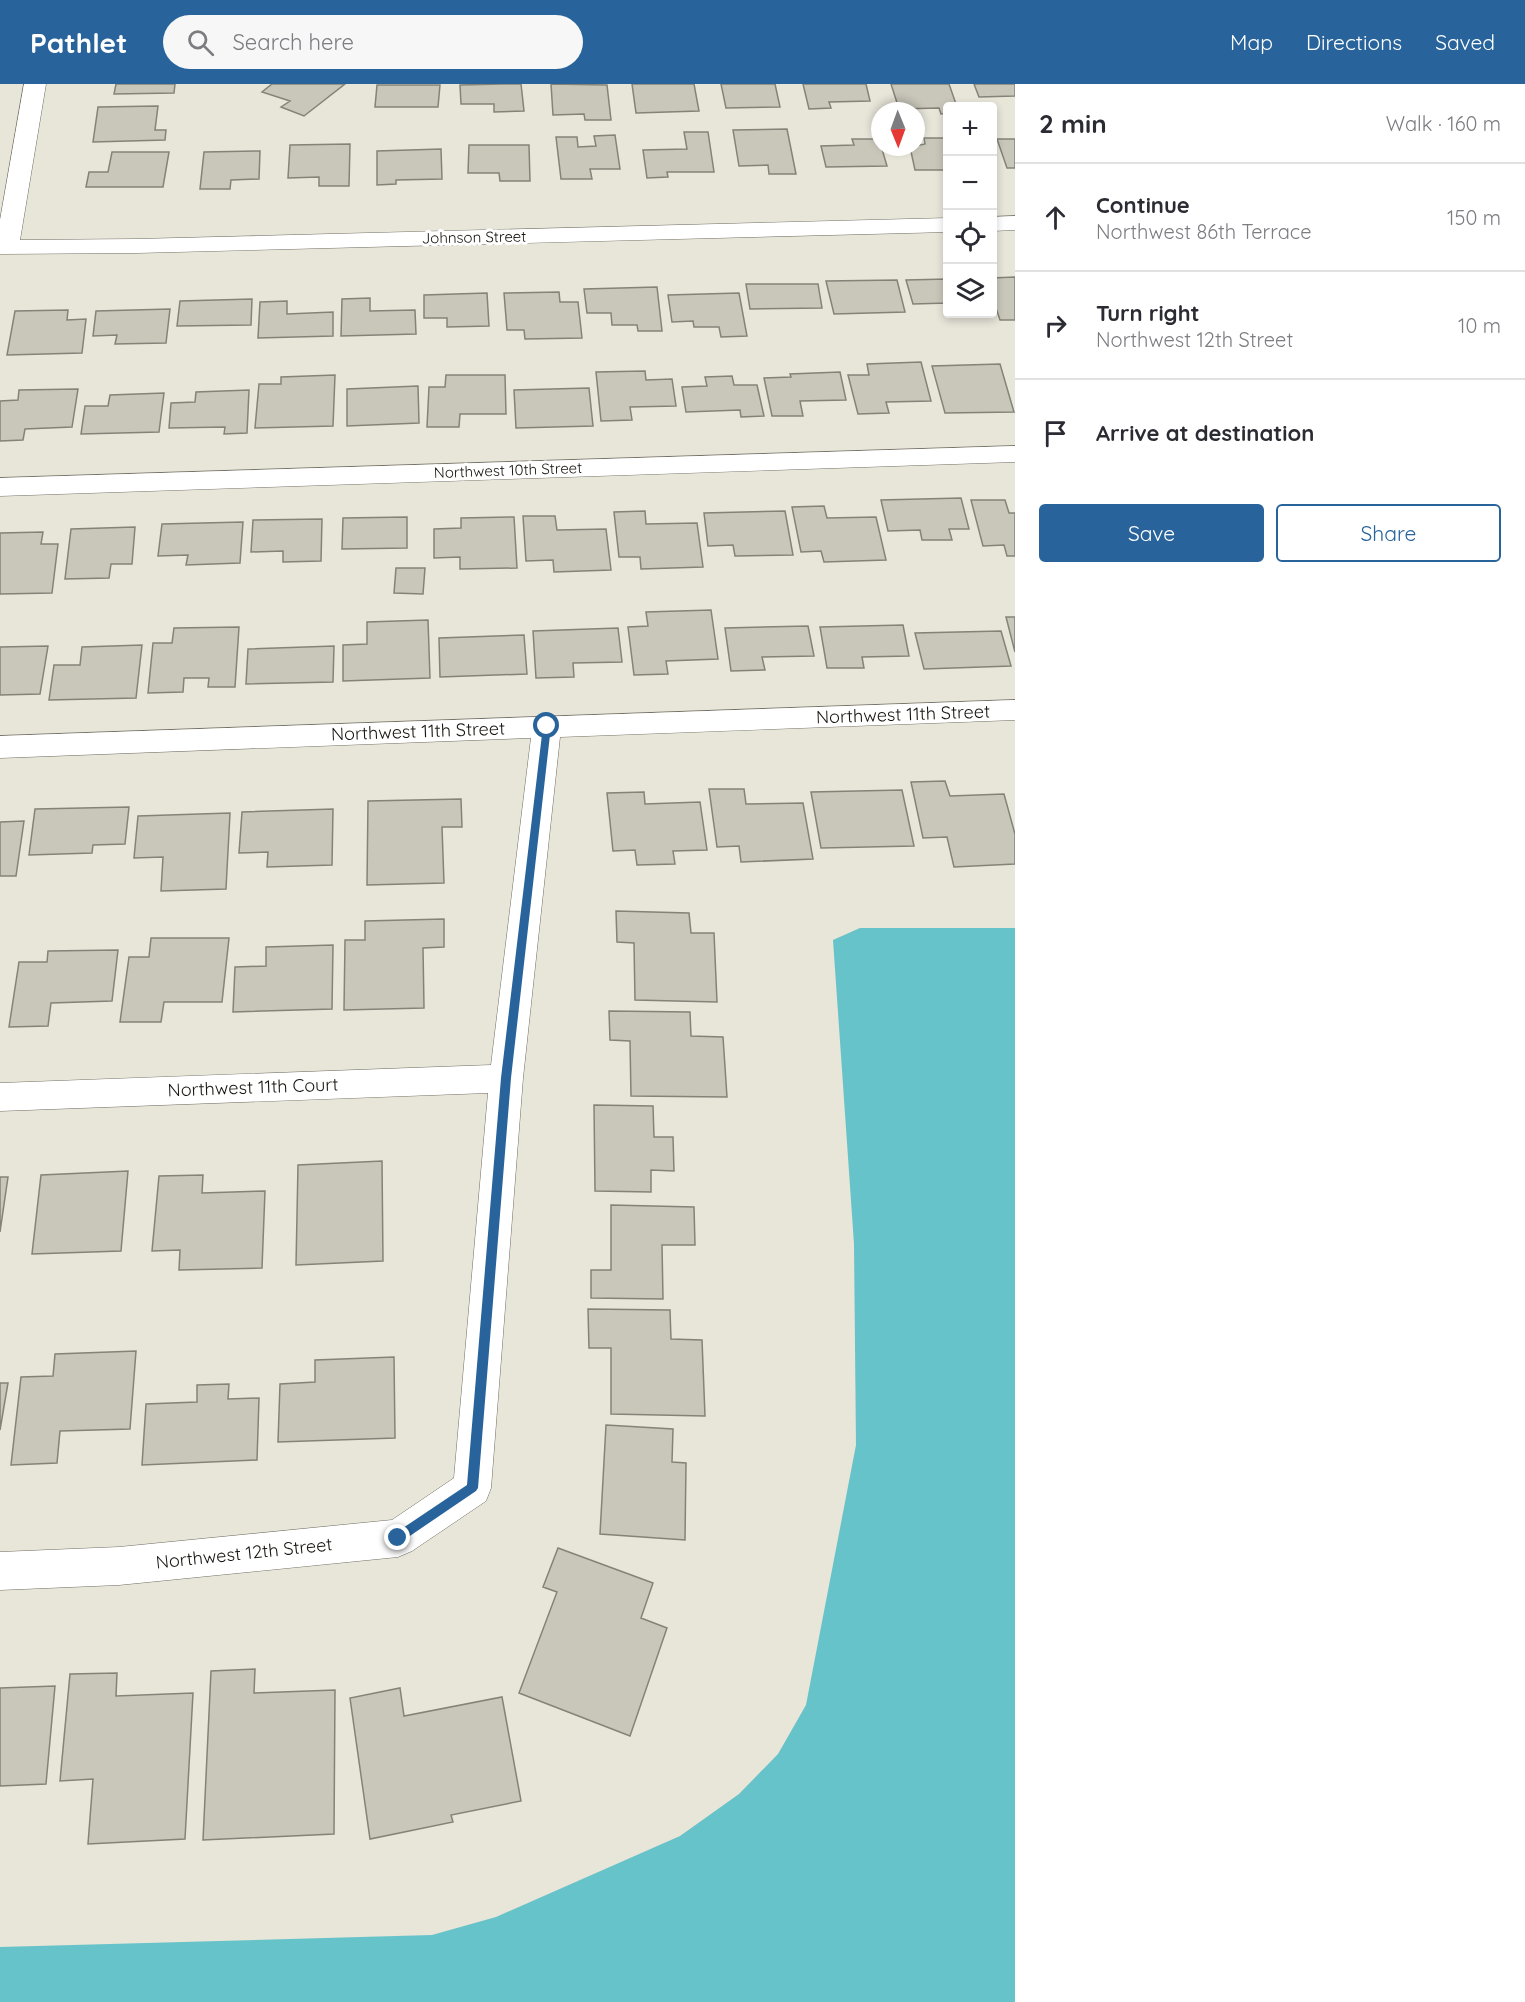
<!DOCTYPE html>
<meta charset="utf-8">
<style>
:root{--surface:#fff;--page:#f7f7f7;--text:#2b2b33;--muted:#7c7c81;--line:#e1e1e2;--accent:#28649b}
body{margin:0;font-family:Quicksand,sans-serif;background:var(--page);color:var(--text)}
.controls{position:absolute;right:18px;top:18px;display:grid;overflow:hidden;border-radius:6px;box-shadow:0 3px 9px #0003}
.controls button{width:54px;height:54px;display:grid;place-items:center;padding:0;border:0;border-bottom:2px solid var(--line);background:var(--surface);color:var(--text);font:30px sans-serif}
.compass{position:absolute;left:871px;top:18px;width:54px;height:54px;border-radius:50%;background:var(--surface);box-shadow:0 3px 9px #0003;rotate:179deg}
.stop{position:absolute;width:18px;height:18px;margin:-14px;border:4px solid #28649b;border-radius:50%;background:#fff}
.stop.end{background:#28649b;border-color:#fff;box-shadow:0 2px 6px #0008}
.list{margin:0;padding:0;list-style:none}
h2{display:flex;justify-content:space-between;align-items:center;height:78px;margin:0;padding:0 24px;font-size:26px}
h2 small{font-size:20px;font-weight:400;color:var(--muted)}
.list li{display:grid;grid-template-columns:39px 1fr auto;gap:18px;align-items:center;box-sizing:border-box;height:108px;padding:0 24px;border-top:2px solid var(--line)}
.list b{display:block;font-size:22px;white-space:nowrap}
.list p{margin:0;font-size:20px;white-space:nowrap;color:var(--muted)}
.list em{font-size:20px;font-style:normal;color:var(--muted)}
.actions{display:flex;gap:12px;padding:18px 24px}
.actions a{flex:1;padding:14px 0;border:2px solid var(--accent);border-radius:6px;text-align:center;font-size:21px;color:var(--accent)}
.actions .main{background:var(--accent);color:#fff}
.icon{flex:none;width:33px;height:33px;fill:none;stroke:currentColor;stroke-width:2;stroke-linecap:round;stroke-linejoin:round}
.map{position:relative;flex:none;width:1015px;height:1918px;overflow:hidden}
header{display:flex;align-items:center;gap:36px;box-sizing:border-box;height:84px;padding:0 30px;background:var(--accent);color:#fff}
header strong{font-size:28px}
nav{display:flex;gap:33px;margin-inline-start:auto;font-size:21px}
.search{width:420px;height:54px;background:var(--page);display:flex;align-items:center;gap:15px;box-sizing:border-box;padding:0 21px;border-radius:33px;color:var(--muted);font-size:22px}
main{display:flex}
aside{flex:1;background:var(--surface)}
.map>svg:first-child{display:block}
.water{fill:#66c3c9}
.building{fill:#c9c6ba;stroke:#858378;stroke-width:1.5}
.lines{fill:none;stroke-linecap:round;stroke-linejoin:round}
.minor-casing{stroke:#706e63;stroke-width:1}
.minor{fill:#fff;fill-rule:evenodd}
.route{fill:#28649b}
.labels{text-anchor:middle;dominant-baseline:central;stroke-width:6;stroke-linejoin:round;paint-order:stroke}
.far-street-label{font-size:15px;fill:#15130f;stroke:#fff}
.street-label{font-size:18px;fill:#15130f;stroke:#fff}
</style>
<header>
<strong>Pathlet</strong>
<div class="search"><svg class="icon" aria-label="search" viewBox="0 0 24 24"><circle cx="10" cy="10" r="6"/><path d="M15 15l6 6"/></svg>Search here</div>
<nav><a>Map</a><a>Directions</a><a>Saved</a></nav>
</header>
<main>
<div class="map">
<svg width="1015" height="1918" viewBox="0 0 1015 1918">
<rect width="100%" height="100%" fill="#e8e5d9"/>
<path class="water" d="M860,844H1015V1918H0V1863L432,1851L496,1833L680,1752L739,1710L778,1670L806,1621L856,1361L854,1160L833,856Z"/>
<path class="building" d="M116,0H175L174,9L114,10Z
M272,0H345L304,32L281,23L290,17L262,8Z
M503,0H521L524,27L494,28V20H461L460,1Z
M551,0L607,1L611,36H585L584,30L553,31Z
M632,0H694L699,27L636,29Z
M721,0H775L780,23L726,24Z
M803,0H866L870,17L829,18L831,24L809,25Z
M891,0H949L956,20L961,19L962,22H948V29L941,30L939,24L899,25Z
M974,0H1015V12L979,13Z
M377,1H440L438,23H375Z
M158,22L155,46H166L165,56L93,58L98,23Z
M787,45L796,90H769L768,81L739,82L733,46Z
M684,48H708L714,88H667L668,93L647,94L643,66L687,65Z
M615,51L620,85H590L592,95H561L556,53H577L578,63L596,62L594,52Z
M924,54H948V86H915L910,63L925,60Z
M852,55H879L887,82L826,83L821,62L854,61Z
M997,55H1015V84H1007Z
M350,60L349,102H319V93L288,94L290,61Z
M469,61H529L530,97H500L499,89H468Z
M441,65L442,95L396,96V100L377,101V67Z
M260,67L259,95L231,96L230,105H200L204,68Z
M112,68H169L163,103H86L89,88H108Z
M1015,193V236H1000L992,212V194Z
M948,195V219L913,220L906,196Z
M897,196L905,228L834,230L826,197Z
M746,200H818L822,224L750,225Z
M657,203L662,247H638L637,241H612L611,229H587L584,205Z
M559,208L560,218H578L582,254L525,255L524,246H507L504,209Z
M487,209L489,242L447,243V234H424V211Z
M739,209L747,252L721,253L719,243H694L693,237L672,238L668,211Z
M370,214V227L415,226L416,250L341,252L342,215Z
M252,215L251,241L177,242L180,217Z
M287,217V230L333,228V252L258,254L260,218Z
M170,225L166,259L115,260L117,251L93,252L96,227Z
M68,226L67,236L86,235L82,269L7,271L15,227Z
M921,278L931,317L886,318L889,329L858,330L848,291H869L867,280Z
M1000,280L1014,328L945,329L932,282Z
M645,287L646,296L672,295L676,322L630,323L632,336L601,337L596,288Z
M840,288L846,316L800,317L803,332H772L764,294L791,293L790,290Z
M335,291L333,342L255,344L259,300H281V293Z
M446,291H505L506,330H460L459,343H427L429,303H445Z
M732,292L734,301H757L764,332L741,333L740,326L686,328L682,303L707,302L705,293Z
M418,302L419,339L347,342V305Z
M589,304L593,342L516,344L514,306Z
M78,305L72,343L25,345L23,356L0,357V317L18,316L19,306Z
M249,306L247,349L224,350L225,343L169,344L171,319L195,318L196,308Z
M164,309L159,348L81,350L85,322H108L110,311Z
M961,414L969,445H949L952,456H922L920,446L888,447L881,416Z
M971,416H1005L1009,429H1015V472H1007L1004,461L983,462Z
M824,422L827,434L876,433L886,476L824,478L821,467L801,468L792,423Z
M645,427L646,440L697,439L703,483L641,485L640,473H619L614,428Z
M785,427L793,471L735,472L733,461L708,462L704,429Z
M523,432H555L557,446L606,445L611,486L554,488L553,476L526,477Z
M407,433V464L342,465L343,434Z
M514,433L517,484L460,485V473L434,474V445L461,444V434Z
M322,435L321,477L283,478V467L251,468L253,436Z
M243,438L240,479L186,481L188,471L158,472L162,440Z
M135,443L132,480H111L109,494L65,495L71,445Z
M43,448L41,460H58L52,509L0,510V449Z
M396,484H425L423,510L394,509Z
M711,526L718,575L666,577L668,590L634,591L628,543L648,542L646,528Z
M1006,533H1015V568Z
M428,536L430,594L343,597V561L367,560V538Z
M903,541L909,572L862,573L864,584H827L820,543Z
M808,542L814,572L762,573L765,586L731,587L725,544Z
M239,543L235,603H208L209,594H184L183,608L148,609L153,559H172L174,544Z
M618,544L622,578L573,579L574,593L536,594L533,547Z
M1001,547L1011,582L924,585L915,549Z
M524,551L527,590L440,593L439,554Z
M142,561L136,614L49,616L54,581H80L82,563Z
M48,562L40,610L0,611V563Z
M334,562L333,598L246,600L248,565Z
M945,697L950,712L1004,710L1015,750V780L954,783L947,753L923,754L911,698Z
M709,705H744L746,720L803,719L813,775L741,778L739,762L717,763Z
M902,706L914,762L821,764L811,708Z
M644,708L645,720L700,718L707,766L673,767L675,780L637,781L635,766L613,767L607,709Z
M461,715L462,743H442L444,799L367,801L368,717Z
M129,723L125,760L93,761L92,769L29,771L35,725Z
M333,725L332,781L267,783L268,768L239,769L242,728Z
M230,729L226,805L161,807L163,773L134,774L138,732Z
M24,737L16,792H0V738Z
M616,827L689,829L691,849H714L717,918L635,916L634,859L617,858Z
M444,835V863L423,864L424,924L344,926L345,856H365V837Z
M151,854H229L222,918H164L161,938H120L129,873H149Z
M333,861L332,925L233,928L235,883L266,882V863Z
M118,866L112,917L51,919L48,942L9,943L19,878H47L48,867Z
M609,927L690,928L691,952L723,953L727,1013L631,1012L630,957L610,956Z
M594,1021L653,1022L654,1053H673L674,1087L651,1086V1108L595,1107Z
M382,1077L383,1177L296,1181L298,1081Z
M128,1087L121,1167L32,1170L41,1091Z
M203,1091L202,1109L265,1107L262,1184L179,1186L180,1166L152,1167L159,1092Z
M0,1093H8L0,1148Z
M611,1121L694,1123L695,1161H662L663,1215L591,1214V1186H611Z
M588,1225L670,1226L671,1255L702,1256L705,1332L611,1330V1264H589Z
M136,1267L130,1345L60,1347L57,1379L11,1381L21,1293L53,1292L55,1270Z
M394,1273L395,1354L278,1358L280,1300L315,1298V1276Z
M0,1299H8L0,1346Z
M229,1300L228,1315L259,1314L257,1376L142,1381L146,1320L197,1318V1301Z
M606,1341L673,1345L672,1378L686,1379L685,1456L600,1450Z
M558,1464L653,1499L641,1534L667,1544L630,1652L519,1609L557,1508L543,1503Z
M255,1585L254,1609L335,1606L334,1750L203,1756L211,1587Z
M117,1589L116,1612L193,1609L185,1755L88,1760L93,1695L60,1697L70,1590Z
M55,1602L46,1700L0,1702V1604Z
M400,1604L404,1632L502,1613L521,1717L451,1731L453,1738L370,1755L350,1614Z"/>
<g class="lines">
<defs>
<path id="minor" d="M24,0H46L20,156L137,155L948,134V148L137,169L0,170V136Z
M1015,132V146L992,147V133Z
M1015,362V378L0,412V394Z
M1015,616V636L560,653L523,994L491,1404L486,1417L412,1467L398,1473L119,1501L0,1506V1468L119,1463L392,1436L454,1394L488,1009L0,1027V999L491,981L531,654L0,674V652Z"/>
</defs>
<use href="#minor" class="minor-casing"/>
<use href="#minor" class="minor"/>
</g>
<path class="route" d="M547,639L551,642L511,994L478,1404L476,1407L398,1460L394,1458V1450L467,1401L501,994L543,642Z"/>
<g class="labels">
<g class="far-street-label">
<text transform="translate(474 153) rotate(-1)">Johnson Street</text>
<text transform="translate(508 386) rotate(-2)">Northwest 10th Street</text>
</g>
<g class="street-label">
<text transform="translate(903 630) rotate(-2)">Northwest 11th Street</text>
<text transform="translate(418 647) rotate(-2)">Northwest 11th Street</text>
<text transform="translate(253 1003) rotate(-2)">Northwest 11th Court</text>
<text transform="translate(244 1469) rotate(-6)">Northwest 12th Street</text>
</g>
</g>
</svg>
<div class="controls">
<button>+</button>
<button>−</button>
<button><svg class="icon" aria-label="locate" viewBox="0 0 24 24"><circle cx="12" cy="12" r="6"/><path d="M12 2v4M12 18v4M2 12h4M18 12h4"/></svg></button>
<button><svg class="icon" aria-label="layers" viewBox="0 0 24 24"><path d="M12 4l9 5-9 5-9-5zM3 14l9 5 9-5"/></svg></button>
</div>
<svg class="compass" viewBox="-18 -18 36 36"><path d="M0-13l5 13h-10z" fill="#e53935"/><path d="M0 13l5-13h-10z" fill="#7c7c81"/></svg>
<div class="stop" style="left:547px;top:642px"></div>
<div class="stop end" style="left:398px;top:1454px"></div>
</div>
<aside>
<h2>2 min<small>Walk · 160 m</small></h2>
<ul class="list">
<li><svg class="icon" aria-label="ahead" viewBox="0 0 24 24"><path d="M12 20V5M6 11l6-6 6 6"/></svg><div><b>Continue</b><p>Northwest 86th Terrace</p></div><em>150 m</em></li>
<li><svg class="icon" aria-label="right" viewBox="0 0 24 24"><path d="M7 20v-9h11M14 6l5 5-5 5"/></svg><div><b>Turn right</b><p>Northwest 12th Street</p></div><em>10 m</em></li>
<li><svg class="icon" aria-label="arrive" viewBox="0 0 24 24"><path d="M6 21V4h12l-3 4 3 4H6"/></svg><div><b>Arrive at destination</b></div></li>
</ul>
<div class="actions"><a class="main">Save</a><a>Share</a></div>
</aside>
</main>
